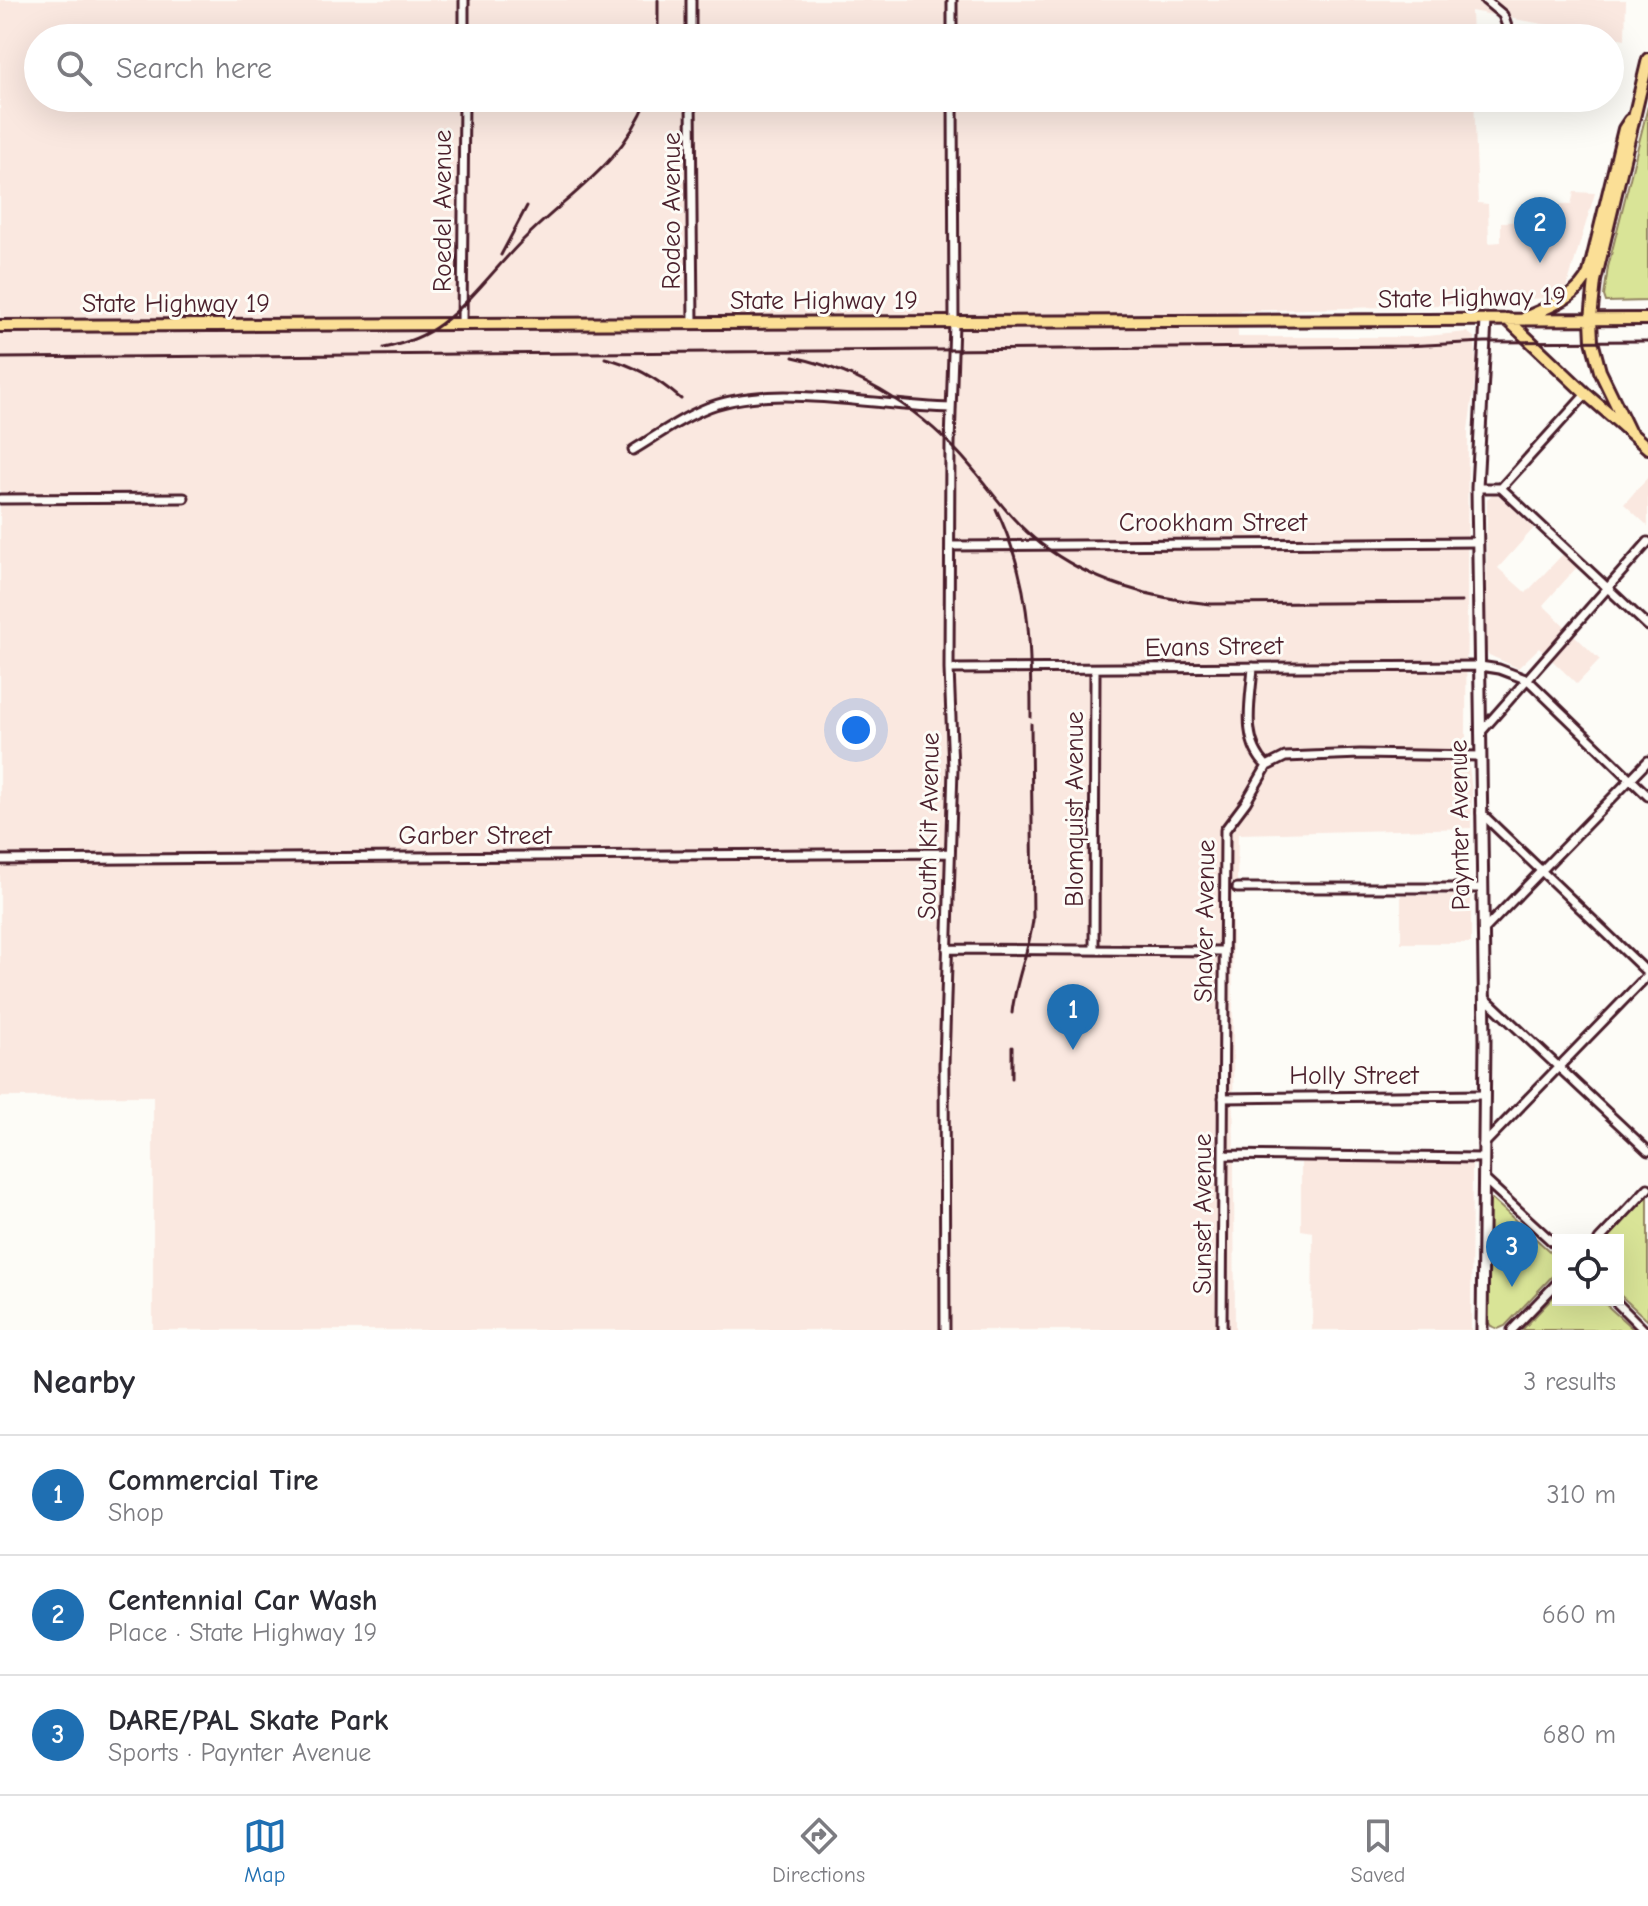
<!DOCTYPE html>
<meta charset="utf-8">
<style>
:root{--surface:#fff;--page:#f2f2f3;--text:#2b2b33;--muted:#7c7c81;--line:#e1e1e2;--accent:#1f6fb2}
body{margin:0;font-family:"Comic Neue",sans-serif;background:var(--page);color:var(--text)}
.controls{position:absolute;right:24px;bottom:24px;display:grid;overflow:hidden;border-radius:0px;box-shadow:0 8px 32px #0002}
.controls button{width:72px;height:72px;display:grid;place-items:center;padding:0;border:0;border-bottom:2px solid var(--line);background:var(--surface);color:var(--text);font:40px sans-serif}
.you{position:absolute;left:856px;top:730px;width:28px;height:28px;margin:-20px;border:6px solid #fff;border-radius:50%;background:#1a73e8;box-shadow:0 0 0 12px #1a73e833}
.badge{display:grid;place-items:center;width:52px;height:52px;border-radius:50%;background:var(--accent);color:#fff;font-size:26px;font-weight:700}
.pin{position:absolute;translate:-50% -66px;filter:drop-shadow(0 2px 4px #0008)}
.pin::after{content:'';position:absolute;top:42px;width:28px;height:24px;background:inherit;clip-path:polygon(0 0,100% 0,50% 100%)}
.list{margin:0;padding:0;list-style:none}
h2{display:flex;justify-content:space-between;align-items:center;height:104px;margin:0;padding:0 32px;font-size:34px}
h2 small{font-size:26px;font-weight:400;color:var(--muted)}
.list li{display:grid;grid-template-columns:52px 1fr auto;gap:24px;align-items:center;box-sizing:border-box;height:120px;padding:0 32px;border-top:2px solid var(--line)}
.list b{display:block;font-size:30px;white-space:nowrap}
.list p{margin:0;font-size:26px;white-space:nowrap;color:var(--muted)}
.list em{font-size:26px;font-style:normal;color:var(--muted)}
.icon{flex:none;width:44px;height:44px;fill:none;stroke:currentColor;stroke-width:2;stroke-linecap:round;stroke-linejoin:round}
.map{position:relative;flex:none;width:1648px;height:1330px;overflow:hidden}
.search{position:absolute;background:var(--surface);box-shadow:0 8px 32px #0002;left:24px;right:24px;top:24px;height:88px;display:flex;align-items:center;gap:20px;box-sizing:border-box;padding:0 28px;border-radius:44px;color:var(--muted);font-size:30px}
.sheet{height:464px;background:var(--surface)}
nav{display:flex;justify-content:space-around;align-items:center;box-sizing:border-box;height:112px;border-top:2px solid var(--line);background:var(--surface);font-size:22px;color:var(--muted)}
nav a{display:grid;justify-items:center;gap:4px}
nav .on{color:var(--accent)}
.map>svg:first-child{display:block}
.built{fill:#fae8e0}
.green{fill:#d9e497;stroke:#928261;stroke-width:2}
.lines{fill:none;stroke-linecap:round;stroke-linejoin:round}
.street-casing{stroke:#4a1f2b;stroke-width:13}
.secondary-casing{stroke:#4a1f2b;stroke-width:15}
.primary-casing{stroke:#4a1f2b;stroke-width:16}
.street{stroke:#fdfcf7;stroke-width:7}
.secondary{stroke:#fdfcf7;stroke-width:9}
.primary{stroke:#fbdf96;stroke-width:10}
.rail{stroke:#4a1f2b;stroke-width:3}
.labels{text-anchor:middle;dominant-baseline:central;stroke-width:6;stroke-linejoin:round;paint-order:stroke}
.street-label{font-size:26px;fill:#4a1f2b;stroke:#fdfcf7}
</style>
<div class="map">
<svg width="1648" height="1330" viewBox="0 0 1648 1330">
<rect width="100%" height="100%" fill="#fdfcf7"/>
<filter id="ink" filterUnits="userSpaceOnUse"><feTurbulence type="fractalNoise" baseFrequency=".0125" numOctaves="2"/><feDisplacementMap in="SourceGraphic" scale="16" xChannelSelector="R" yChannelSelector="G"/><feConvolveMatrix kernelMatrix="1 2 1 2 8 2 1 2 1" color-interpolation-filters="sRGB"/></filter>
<g filter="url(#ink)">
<path class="built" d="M0,0H1626L1625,39L1471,11L1472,38H38V98H1474L1478,203L1488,204L1489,243L1501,242V222L1561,221V204L1571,205L1574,192L1595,193L1567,286L1559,297L1422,306L1237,311L1238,337H1418L1467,332L1475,338L1476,372L1468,430L1466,740L1472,791L1471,828L1238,834L1237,882L1232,883L1235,1330H153V1096L0,1097Z
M1648,477V526L1624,504Z
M1494,493L1501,497L1534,528L1498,568L1526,593L1563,554L1577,567L1543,605L1600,660L1577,684L1539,648L1518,668L1489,655L1486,650L1487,499Z
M1401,895H1471V943H1401Z
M1301,1159L1472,1163L1471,1330H1312L1313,1232L1301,1230Z"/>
<path class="green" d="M1648,106V301L1606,302L1604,296L1608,267Z
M1648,1194V1321L1618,1293V1240H1606Z
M1492,1199L1558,1259V1270L1505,1326L1498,1329L1491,1326L1487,1320L1488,1202Z
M1558,1292V1300H1601L1634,1330H1522Z"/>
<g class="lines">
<defs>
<path id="street" d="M691,0V38
M952,0V38
M1485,0L1503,15L1511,38
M464,38V0
M691,98L693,324
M462,325L464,98
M633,450C655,437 678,420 702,410C770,380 876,407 951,408
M1477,488H1501L1648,626
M1501,488L1586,394
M0,499L184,498
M950,546L1477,542
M1253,667C1251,700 1240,741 1267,766
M949,669L1480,666L1499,669L1528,680L1648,796
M1480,733L1648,542
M1267,766L1285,757L1360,754L1480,756
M1481,813L1648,973
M0,860C317,856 633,857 950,853
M1237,888H1482
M1483,931L1648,761
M947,949L1224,951
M1094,949L1095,669
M1484,997L1648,1151
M1223,1098L1484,1095
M1483,1145L1648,975
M1223,1155L1484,1158
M1484,1179L1558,1247
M1599,1240L1648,1188
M1614,1300L1644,1330
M945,1330L944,1064L953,768L949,669L950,443L954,323L953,98
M1222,1330L1225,830L1246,802L1267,766
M1512,1330L1558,1282"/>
<path id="secondary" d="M1482,1330L1485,1040L1477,488L1486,320"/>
<path id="primary" d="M1525,318C1549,306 1577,299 1589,273L1624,129L1630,120
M1507,319L1586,394L1648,448
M0,326L1648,319
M1629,431L1600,371L1592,341L1591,319L1595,281L1648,59"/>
</defs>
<use href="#street" class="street-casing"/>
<use href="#secondary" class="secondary-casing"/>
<use href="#primary" class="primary-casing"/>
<use href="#street" class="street"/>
<use href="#secondary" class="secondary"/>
<use href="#primary" class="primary"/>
<path class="rail" d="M658,0V38
M501,255L527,206
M384,348C403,344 425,336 441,324C472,301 496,267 523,240C572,191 621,166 648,98
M793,357C864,372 925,412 971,467C994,494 1012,522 1041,544C1091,582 1149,598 1211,604L1462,602
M0,358L1406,346L1485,342L1648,341
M605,358C635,365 658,379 681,399
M996,509C1030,579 1031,641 1031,717
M1012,1013C1015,981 1029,952 1033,920L1031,724
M1012,1047V1078"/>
</g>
</g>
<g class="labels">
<g class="street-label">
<text transform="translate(443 211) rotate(-90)">Roedel Avenue</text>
<text transform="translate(672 211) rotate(-90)">Rodeo Avenue</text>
<text transform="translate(1472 298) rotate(-1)">State Highway 19</text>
<text x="824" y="301">State Highway 19</text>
<text x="176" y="304">State Highway 19</text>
<text x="1213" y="523">Crookham Street</text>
<text transform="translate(1214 647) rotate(-1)">Evans Street</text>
<text transform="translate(1075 809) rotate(-90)">Blomquist Avenue</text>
<text transform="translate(1460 825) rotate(-91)">Paynter Avenue</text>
<text transform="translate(929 826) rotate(-89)">South Kit Avenue</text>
<text x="475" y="836">Garber Street</text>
<text transform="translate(1205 921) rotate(-89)">Shaver Avenue</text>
<text x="1354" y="1076">Holly Street</text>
<text transform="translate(1203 1214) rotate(-90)">Sunset Avenue</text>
</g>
</g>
</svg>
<div class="controls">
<button><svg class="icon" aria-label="locate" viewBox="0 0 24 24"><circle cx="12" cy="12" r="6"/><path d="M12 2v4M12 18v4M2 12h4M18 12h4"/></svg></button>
</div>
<div class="you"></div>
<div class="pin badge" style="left:1073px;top:1050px">1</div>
<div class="pin badge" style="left:1540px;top:263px">2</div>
<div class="pin badge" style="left:1512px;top:1287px">3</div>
<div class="search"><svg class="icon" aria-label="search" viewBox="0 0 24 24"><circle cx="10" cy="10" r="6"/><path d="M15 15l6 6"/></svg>Search here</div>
</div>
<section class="sheet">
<h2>Nearby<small>3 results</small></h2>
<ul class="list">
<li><span class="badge">1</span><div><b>Commercial Tire</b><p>Shop</p></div><em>310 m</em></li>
<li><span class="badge">2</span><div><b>Centennial Car Wash</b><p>Place · State Highway 19</p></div><em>660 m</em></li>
<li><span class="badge">3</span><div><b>DARE/PAL Skate Park</b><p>Sports · Paynter Avenue</p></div><em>680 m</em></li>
</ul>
</section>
<nav>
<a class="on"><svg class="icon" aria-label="map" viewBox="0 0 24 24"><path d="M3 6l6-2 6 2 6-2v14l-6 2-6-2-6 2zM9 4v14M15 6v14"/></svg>Map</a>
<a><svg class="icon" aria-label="directions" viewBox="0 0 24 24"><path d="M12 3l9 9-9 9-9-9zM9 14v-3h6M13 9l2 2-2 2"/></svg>Directions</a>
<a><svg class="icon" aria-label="saved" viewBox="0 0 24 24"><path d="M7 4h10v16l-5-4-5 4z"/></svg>Saved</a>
</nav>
